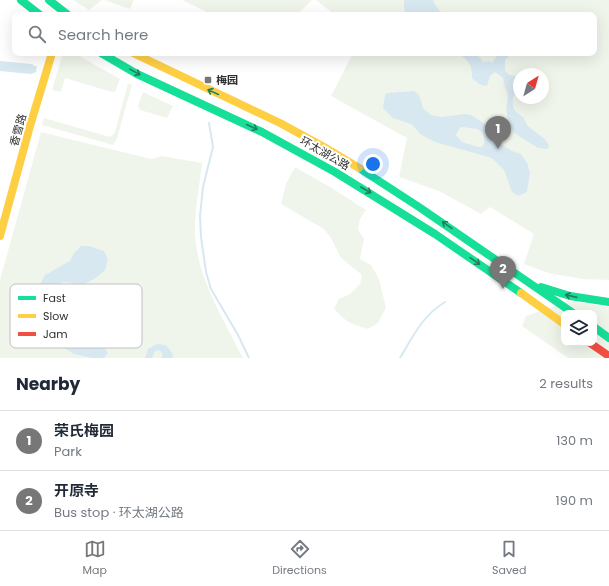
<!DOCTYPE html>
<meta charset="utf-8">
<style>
:root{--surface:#fff;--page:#f2f2f3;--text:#1f2937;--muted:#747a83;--line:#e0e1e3;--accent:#777}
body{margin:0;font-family:Poppins,"Noto Sans SC",sans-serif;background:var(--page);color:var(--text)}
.controls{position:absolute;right:12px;bottom:12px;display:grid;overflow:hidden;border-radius:8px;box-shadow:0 4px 16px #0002}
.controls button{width:36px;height:36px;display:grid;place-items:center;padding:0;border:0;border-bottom:1px solid var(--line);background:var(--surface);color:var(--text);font:20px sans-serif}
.compass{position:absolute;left:513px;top:68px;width:36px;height:36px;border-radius:50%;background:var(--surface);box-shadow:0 4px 16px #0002;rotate:37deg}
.you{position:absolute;left:373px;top:164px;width:14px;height:14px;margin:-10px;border:3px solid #fff;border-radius:50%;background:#1a73e8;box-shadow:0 0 0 6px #1a73e833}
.badge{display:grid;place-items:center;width:26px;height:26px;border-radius:50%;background:var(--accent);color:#fff;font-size:13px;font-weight:700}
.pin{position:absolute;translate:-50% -33px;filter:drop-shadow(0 1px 2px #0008)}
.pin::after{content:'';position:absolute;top:21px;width:14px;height:12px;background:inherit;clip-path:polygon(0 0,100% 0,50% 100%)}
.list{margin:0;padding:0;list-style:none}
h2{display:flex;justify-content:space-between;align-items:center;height:52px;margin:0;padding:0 16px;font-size:17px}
h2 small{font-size:13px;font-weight:400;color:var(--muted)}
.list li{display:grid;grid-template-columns:26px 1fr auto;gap:12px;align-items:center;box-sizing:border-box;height:60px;padding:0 16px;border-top:1px solid var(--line)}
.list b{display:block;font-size:15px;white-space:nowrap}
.list p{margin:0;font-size:13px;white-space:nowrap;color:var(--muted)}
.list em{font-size:13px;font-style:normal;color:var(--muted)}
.icon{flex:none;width:22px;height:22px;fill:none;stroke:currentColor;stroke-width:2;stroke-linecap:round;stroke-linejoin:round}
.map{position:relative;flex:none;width:609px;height:358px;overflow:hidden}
.search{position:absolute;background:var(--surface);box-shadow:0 4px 16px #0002;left:12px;right:12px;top:12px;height:44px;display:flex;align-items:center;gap:10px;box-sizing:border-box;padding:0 14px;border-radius:8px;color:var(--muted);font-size:15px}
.sheet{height:172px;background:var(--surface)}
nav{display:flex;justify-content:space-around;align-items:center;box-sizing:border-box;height:56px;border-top:1px solid var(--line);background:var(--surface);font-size:11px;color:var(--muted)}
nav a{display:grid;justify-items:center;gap:2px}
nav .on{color:var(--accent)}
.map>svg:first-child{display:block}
.green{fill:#f0f5ec;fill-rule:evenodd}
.water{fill:#d8e8f1;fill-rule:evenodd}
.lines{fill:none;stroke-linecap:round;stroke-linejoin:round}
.stream{stroke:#d8e8f1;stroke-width:2}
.fast{stroke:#16e098;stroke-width:8}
.slow{stroke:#ffcf43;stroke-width:8}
.jam{stroke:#f24e42;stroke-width:8}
.oneway{stroke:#237e5e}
.poi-dot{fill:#777;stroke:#fff;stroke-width:1.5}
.labels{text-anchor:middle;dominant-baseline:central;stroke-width:4;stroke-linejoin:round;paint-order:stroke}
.poi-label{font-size:11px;font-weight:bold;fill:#2e2e2e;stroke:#fff;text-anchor:start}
.street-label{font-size:11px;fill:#2e2e2e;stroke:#fff}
.key{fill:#fff;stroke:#c0c0c0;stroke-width:1}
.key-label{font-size:11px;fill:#2e2e2e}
</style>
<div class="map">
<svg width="609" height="358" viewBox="0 0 609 358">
<rect width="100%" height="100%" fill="#fff"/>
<path class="green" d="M73,0H102L89,10Z
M104,0H134L130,9Z
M182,0H312L297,15H213Z
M316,0H609V280L583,279L548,273L524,264L534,234L490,207L481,214L439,191L399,177L407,138L331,96L353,53H594V15H335ZM519,74H543V98H519Z
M63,53H74L120,79L116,90L114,92H112L65,78L61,92L52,90Z
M128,83L132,85L117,138L113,145L42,125L44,118L110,137L113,135L115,132Z
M143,92L173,106L167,118L140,110L138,106Z
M41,132L151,159L162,156L202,163C200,184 195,206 195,227C194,273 223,318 243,358H0V280Z
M295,167L330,187L366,210L360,219L358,229L364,239L360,259L371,265L379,279L386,308L378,323L368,329C351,324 345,322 334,308L339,299L350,294L360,284L362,275L341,258L331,238L324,229L281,204L286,184Z
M569,301L609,307V358H568L522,326L526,316ZM564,313H594V343H564Z"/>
<path class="water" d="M404,0H433L434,3L443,15H406L404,8Z
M458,53H476L483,62L489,61L492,63L499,53H511L505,60V70L509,75L515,76L519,80V92H517L513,97C512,111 514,110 524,118C528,132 544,133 549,146L548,149L538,148L514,133L509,124L506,110L508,97L507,91L505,88L503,78L495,72L490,76L487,86C481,86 477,83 472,78C472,63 469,62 458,53Z
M0,61L32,64L34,66H37L36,72L31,74L0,71Z
M414,91L419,95L423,108L431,115L441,117L465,114L471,115L488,126L493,139L512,151L521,154L527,163L530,173L527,192L518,196L512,192L504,170L492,158L435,142L420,134L416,129L411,124L393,118L383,108L385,95L387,93ZM462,127L477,129L483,133C484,138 486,143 482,147H478L462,142L456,135L459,129Z
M81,246H89L104,251L108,259L105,270L96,278L84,284L63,282L58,285C55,295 53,304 44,308L38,305L37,295L40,284L45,275L70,261L74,253Z
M49,318L56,327L71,334L87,347L96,344L104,347L108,353L104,358H92L74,354L48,338L43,329V322Z
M157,344L166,345L173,354L172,358H162V353L159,350L155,351L152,358H145L148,349Z"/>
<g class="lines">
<path class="stream" d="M209,123L213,147L203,187L200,216L201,237L206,272L211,289L238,335L249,358
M400,358C413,336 423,315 445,302"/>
<path class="fast" d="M21,0L40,15
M49,0L68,15
M101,53L137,74L262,132L335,172L435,234L521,293
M359,168L419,207L573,313
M541,287L570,296L609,302
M594,327L609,338"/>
<path class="slow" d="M133,53L280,123L324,147L359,168
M0,236L30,126L52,53
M521,293L564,324"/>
<path class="jam" d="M590,343L609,356"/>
</g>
<defs><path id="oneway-shaft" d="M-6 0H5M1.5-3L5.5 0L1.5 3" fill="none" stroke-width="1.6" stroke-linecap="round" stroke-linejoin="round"/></defs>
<g class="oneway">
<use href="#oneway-shaft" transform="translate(135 72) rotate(29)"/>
<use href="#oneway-shaft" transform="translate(213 92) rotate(-155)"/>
<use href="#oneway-shaft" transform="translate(252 127) rotate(25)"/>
<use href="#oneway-shaft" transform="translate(366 190) rotate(30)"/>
<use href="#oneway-shaft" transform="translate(447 225) rotate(-145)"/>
<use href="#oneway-shaft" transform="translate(475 261) rotate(35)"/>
<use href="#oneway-shaft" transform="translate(571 296) rotate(-167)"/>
</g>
<rect class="poi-dot" x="204" y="76" width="8" height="8" rx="2"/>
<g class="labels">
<g class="poi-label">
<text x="216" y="80">梅园</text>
</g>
<g class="street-label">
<text transform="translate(18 130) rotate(-74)">香雪路</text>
<text transform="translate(325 153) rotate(30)">环太湖公路</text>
</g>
</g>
<rect x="10" y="284" width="132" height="64" rx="6" class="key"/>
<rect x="18" y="296" width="18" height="4" fill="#16e098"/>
<rect x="18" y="314" width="18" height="4" fill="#ffcf43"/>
<rect x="18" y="332" width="18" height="4" fill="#f24e42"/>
<g class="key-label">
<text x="43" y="302">Fast</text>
<text x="43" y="320">Slow</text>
<text x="43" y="338">Jam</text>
</g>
</svg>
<div class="controls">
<button><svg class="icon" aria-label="layers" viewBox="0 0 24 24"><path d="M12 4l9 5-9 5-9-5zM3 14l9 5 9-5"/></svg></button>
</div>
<svg class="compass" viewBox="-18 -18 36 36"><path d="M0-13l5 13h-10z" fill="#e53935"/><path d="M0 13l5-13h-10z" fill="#747a83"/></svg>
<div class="you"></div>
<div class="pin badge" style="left:498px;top:149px">1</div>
<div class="pin badge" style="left:503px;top:289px">2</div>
<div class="search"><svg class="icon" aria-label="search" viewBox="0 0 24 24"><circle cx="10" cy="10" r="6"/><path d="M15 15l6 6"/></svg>Search here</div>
</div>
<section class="sheet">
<h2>Nearby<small>2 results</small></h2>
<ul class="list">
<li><span class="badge">1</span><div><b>荣氏梅园</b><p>Park</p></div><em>130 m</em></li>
<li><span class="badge">2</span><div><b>开原寺</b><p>Bus stop · 环太湖公路</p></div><em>190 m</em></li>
</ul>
</section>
<nav>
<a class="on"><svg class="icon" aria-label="map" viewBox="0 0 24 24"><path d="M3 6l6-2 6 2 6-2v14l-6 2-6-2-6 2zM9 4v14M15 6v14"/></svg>Map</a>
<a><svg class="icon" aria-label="directions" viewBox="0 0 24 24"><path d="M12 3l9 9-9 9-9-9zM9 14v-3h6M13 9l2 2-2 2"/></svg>Directions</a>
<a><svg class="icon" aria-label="saved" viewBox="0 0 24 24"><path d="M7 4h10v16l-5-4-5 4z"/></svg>Saved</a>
</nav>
